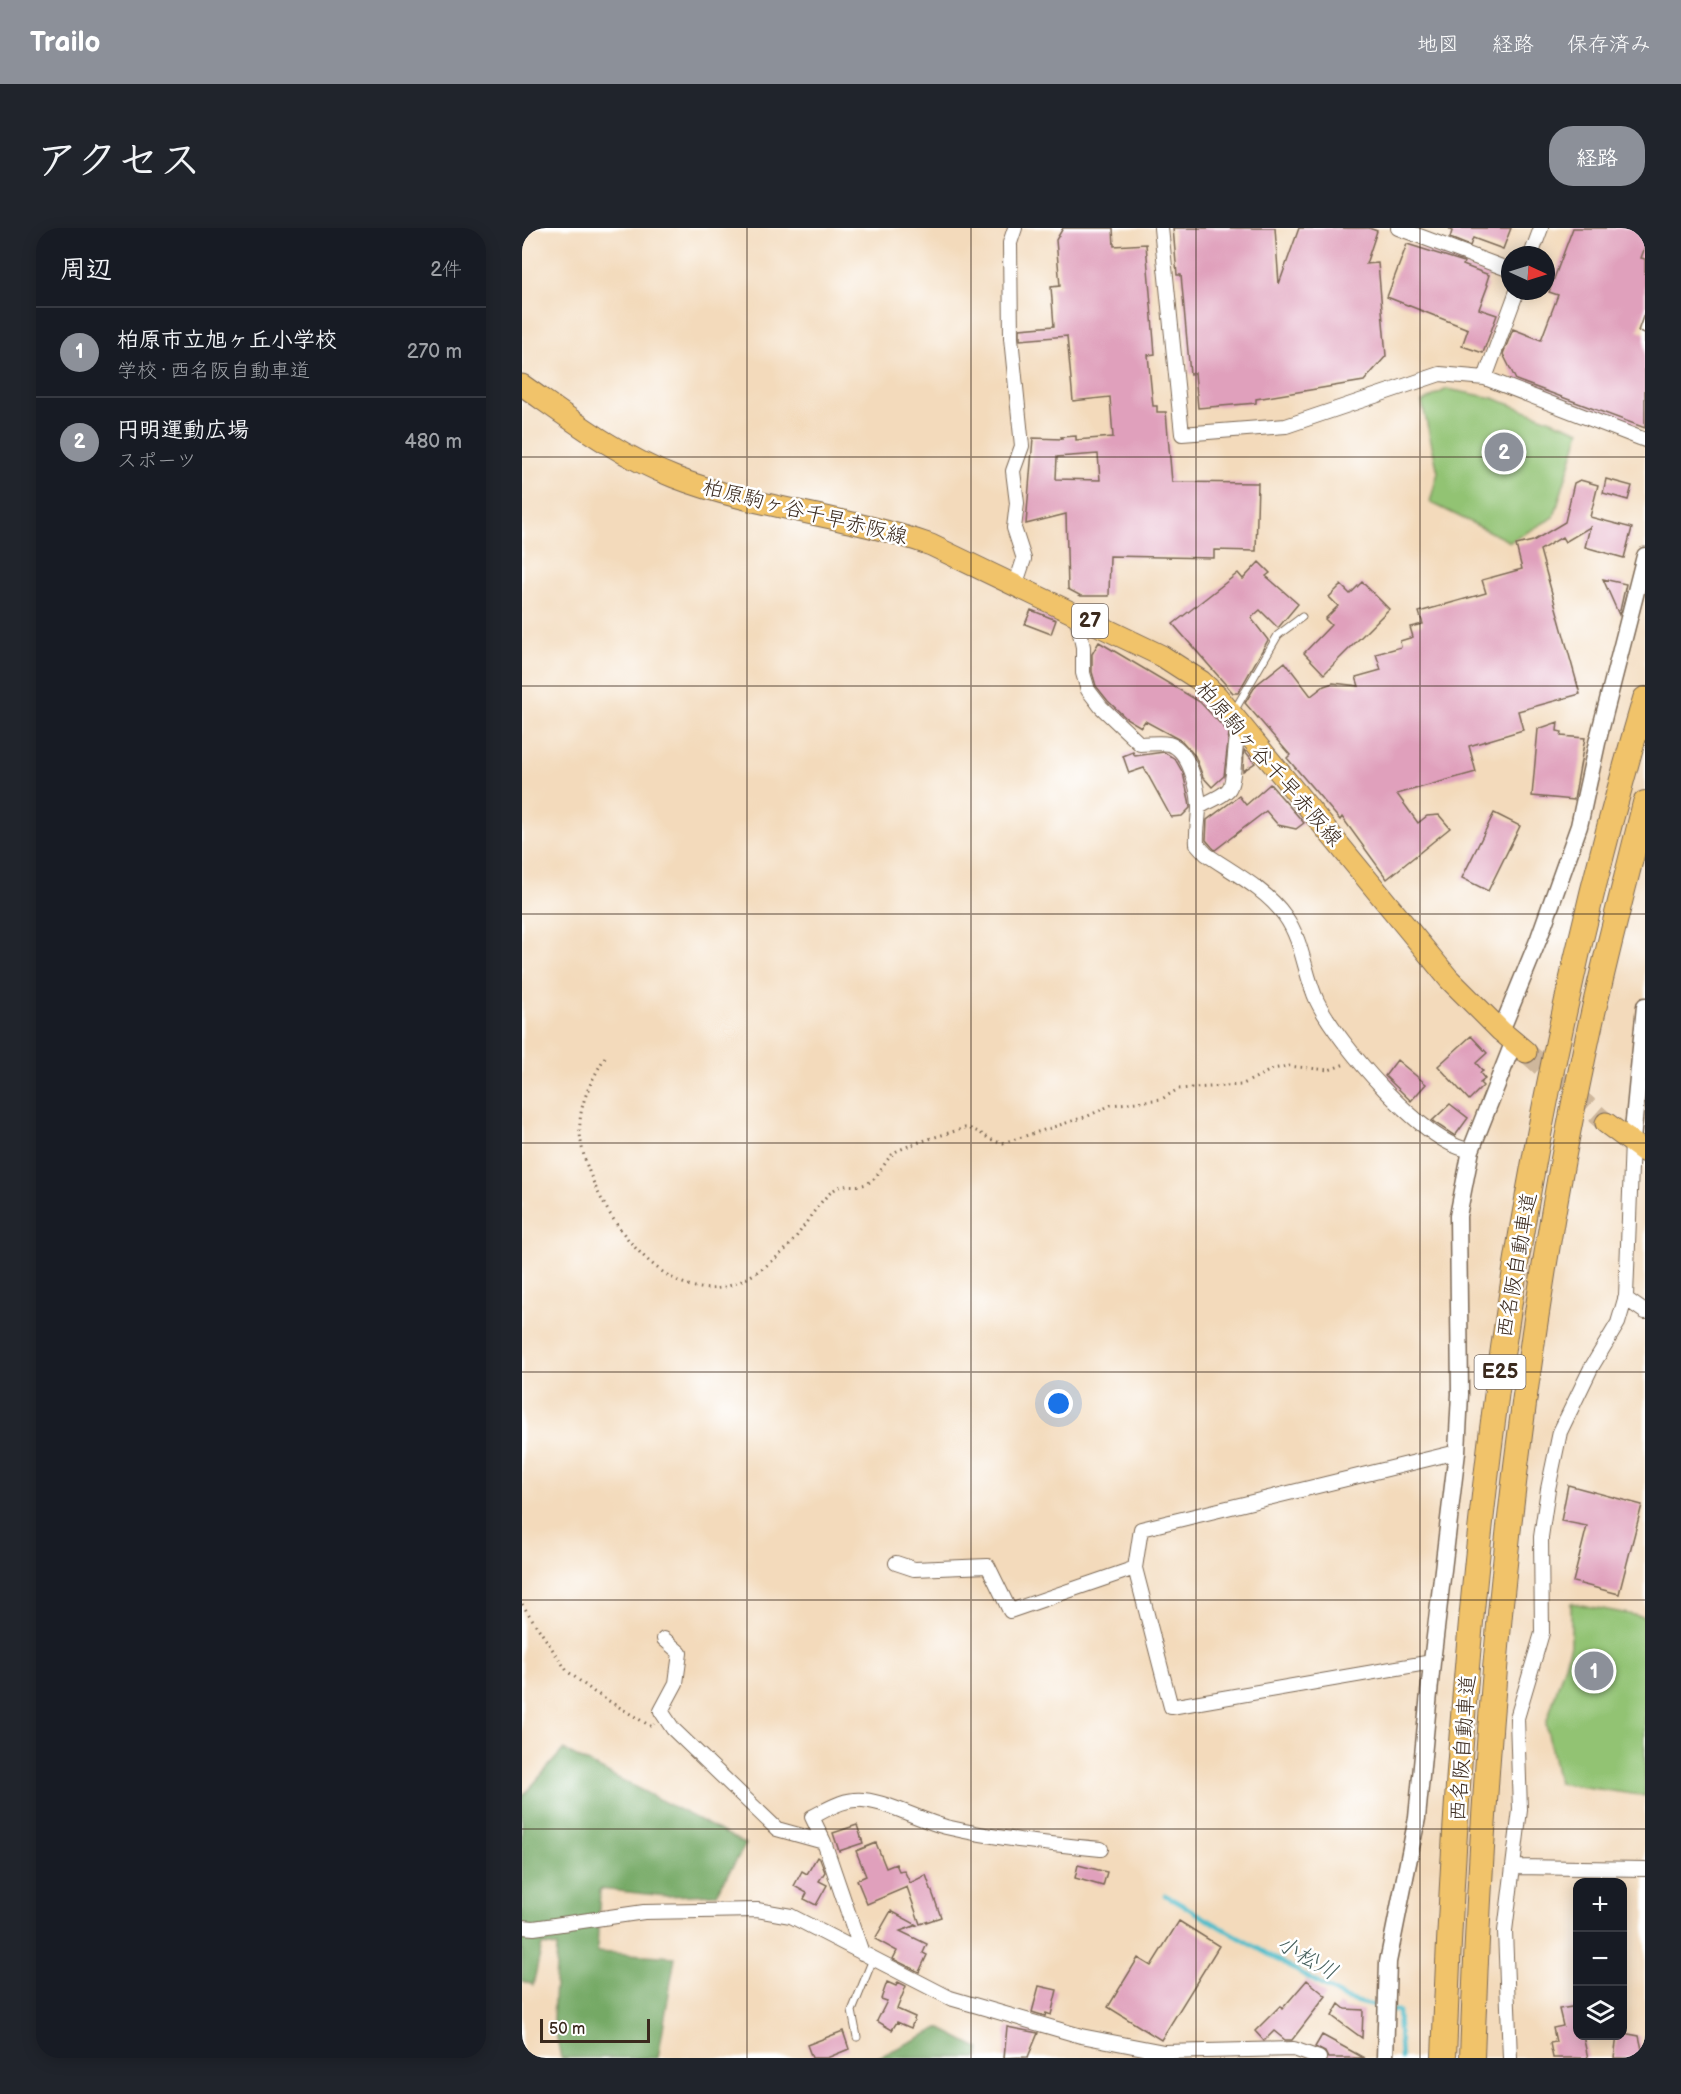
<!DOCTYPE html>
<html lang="ja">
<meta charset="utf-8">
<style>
:root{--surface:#171b24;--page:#20242c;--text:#f1f3f6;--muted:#9ea1a6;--line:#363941;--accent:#8c9099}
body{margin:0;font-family:"Balsamiq Sans","Klee One",sans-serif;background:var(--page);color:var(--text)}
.controls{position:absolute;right:18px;bottom:18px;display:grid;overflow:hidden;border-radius:12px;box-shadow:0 3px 15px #0003}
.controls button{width:54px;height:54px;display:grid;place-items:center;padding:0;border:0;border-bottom:2px solid var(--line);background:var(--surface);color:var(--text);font:30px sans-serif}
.compass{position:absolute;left:979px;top:18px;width:54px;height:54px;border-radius:50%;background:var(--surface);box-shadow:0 3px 15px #0003;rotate:94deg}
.scale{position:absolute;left:18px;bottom:15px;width:110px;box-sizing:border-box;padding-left:6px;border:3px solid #3b2a1e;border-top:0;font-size:16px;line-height:21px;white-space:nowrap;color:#3b2a1e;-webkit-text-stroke:4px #fff;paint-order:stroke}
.you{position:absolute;left:537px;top:1176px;width:21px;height:21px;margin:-15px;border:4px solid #fff;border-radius:50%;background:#1a73e8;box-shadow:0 0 0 9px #1a73e833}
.badge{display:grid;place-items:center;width:39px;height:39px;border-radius:50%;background:var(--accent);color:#fff;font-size:20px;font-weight:700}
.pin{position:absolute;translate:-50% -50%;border:3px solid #fff;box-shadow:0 2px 6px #0006}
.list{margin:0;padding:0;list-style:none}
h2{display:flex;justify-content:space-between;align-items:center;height:78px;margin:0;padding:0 24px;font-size:26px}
h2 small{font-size:20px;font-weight:400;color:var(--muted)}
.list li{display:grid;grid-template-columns:39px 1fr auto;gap:18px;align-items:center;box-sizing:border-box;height:90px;padding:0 24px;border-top:2px solid var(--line)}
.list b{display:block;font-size:22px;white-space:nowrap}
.list p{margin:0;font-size:20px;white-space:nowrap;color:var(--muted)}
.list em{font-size:20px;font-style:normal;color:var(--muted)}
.icon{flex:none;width:33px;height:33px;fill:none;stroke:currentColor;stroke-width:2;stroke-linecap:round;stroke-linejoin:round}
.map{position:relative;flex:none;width:1123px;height:1830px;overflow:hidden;border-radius:24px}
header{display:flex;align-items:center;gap:36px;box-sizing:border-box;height:84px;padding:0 30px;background:var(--accent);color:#fff}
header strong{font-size:28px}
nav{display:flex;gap:33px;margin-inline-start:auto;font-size:21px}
.intro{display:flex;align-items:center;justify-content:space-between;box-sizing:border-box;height:144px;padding:0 36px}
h1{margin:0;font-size:42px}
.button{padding:15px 27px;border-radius:24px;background:var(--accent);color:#fff;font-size:21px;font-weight:700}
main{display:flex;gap:36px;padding:0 36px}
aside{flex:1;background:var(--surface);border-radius:24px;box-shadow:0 3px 15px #0003}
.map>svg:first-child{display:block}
.green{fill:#92c373;stroke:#667648;stroke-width:1.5}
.forest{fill:#75a965;stroke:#586a42;stroke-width:1.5}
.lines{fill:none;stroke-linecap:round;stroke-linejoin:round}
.stream{stroke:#51bdca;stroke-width:4.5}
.building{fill:#e0a0bc;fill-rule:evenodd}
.primary-tunnel{stroke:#ceb79c;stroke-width:21;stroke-dasharray:21 10;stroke-linecap:butt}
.service-casing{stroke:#7b6855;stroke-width:9}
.minor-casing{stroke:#7b6855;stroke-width:16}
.tertiary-casing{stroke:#7b6855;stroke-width:19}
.primary-casing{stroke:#7b6855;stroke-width:23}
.motorway-casing{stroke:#7b6855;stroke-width:26}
.path{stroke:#7b6855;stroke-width:3;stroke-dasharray:1.5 4.5;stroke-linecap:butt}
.service{stroke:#fff;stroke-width:7}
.minor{stroke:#fff;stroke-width:14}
.tertiary{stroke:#fff;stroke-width:16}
.primary{stroke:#f1c36a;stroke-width:21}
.motorway{stroke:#f1c36a;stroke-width:24}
.grid{fill:none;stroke:#3b2a1e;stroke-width:1.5;stroke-opacity:0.55}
.labels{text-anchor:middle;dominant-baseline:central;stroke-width:5;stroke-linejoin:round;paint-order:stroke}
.shield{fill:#fff;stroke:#766a62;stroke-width:1.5}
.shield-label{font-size:20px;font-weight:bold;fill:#3b2a1e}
.street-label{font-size:21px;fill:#3b2a1e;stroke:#fff}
.water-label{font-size:22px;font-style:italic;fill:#435d5a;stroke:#fff}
</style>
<header>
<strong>Trailo</strong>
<nav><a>地図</a><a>経路</a><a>保存済み</a></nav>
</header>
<div class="intro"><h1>アクセス</h1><a class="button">経路</a></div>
<main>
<aside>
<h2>周辺<small>2件</small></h2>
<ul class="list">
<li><span class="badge">1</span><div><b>柏原市立旭ヶ丘小学校</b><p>学校 · 西名阪自動車道</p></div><em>270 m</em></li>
<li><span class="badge">2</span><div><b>円明運動広場</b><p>スポーツ</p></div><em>480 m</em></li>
</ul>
</aside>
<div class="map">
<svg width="1123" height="1830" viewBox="0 0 1123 1830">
<rect width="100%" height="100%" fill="#fff"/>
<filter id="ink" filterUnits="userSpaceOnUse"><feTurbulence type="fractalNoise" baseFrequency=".0167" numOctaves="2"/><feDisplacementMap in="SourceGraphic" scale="12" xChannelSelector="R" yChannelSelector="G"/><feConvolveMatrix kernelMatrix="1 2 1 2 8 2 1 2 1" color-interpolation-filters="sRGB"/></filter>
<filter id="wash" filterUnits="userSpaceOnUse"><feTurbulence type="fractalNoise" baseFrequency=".008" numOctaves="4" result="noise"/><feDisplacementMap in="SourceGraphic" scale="24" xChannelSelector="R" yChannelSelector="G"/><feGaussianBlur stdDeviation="1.35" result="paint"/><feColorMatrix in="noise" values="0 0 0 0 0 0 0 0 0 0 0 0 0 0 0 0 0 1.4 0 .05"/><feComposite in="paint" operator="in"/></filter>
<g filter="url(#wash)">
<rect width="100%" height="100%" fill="#f3dabb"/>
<path class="green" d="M925,161L971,170L1058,203L1032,289L988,314L908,274L916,244L900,174Z
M1049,1375L1123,1389V1568L1036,1555L1024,1496L1049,1417Z"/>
<path class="forest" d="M41,1522L224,1616L194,1666L144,1668L78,1661L75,1724L153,1729L136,1830H39L31,1791L35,1719L20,1717L11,1757L0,1753V1569Z
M417,1800L458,1821L456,1830H355Z"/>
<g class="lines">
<path class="stream" d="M643,1667L824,1771L860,1780
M868,1782L876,1783L879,1830"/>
</g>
<g id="blocks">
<path class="building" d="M541,0H591L592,18L624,16L633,126L626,127L631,178H635V184H644L650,254L736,255L734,323L692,322V330L588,328L587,368H559L546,361L544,286L504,296L511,210L540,211L539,209L554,208V212L591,209L588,169L551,173L545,108L498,112V101L532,98L529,59L538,58L534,12ZM576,226L578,252L534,251L535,229Z
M651,0H753L757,56L777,0H847L855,3L844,36L856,35L864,128L842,153L734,171V175L676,180L673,145L668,146L659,47H655Z
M927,0H989L981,21L951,10L948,18L928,10L930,3Z
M1051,0H1123V19L1119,30L1123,31V83L1116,103L1123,105V200L994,152L981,126L991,101L1019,112L1036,67L1027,64Z
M885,16L942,34L941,37L967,47L964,56L966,57L957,81L975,87L961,125L940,118L946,101L865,69Z
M1084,251L1110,258L1106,272L1081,265Z
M1058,252L1076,257L1068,289L1110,300L1102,330L1063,319L1068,299L1043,314L1040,309L1018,322L1058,466L996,483L1001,502L947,518L954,544L875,566L896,595L905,588L917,587L928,600L865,651L820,589L818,592L765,530L768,527L723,475L734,457L763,434L789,468L802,458L811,455L837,458L834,449L859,442L854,426L879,419L878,413L891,409L888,399L901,396L897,384L964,365L960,352L1000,341L994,317L1011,313L1043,294L1052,255Z
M737,334L748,345L744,348L776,376L756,400L738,382L729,390L746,412L716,465H711L651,396L716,345L721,351Z
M1081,351L1104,356L1097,387Z
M840,354L867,381L802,446L782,425L809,397L803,391L816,378L807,369L819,357L828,366Z
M509,382L534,392L529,406L503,396Z
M577,414L678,474L707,505L702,548L690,559L681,549L673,528L660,513L623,493L619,499L604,490L586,473L574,458L570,444V426Z
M1036,494L1035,503L1040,504L1039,508L1063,510L1052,572L1010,568L1016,501Z
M722,522L733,535L721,543V542Z
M611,524L613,528L642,524L653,531L661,545L667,572L668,580L660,588L649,589L622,540L607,545L601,528Z
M748,556L782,595L774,601L756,597L744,583L693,622L690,619L684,612L685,592L717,568L724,577Z
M972,585L998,598L966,663L940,650Z
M949,808L965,825L954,835L961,843L958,845L963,851L958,855L961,858L947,872L916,838Z
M875,832L904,856L889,873L863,848Z
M928,876L946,890L933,908L910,893Z
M1046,1257L1120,1277L1097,1366L1051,1354L1065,1298L1039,1293Z
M335,1597L341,1615L317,1623L311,1605Z
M354,1615L364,1640L374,1636L377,1643L382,1642L388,1655L404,1647L419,1689L398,1696L385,1659L345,1676L335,1652L344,1648L334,1623Z
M295,1629L298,1631L303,1644L297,1653L305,1657L294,1677L282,1671L285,1665L272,1658L280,1643L285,1646Z
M556,1637L585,1644L581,1658L553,1650Z
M369,1683L395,1697L378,1703L405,1716L401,1725L405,1727L397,1744L371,1731L375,1723L353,1711Z
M657,1693L697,1718L639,1812L586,1779L616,1730L629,1738Z
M785,1752L804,1768L770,1812H763L752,1803L742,1813L733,1803L758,1778L760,1781Z
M365,1754L374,1758L376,1754L384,1758L375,1781L393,1789L389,1800L375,1794L370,1802L355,1793L365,1773L359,1771Z
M517,1758L535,1762L529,1787L524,1785L523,1788L510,1784Z
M817,1776L823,1781L841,1782L840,1810L810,1788Z
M1056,1778V1808H1061L1066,1830H1031L1028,1815L1034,1814L1031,1800L1041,1798L1037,1781Z
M485,1799L516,1805L506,1829L482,1830Z
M321,1803L327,1821L305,1830H290L285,1817Z
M1101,1805L1117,1808L1122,1830H1092L1095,1808H1101Z
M800,1807L842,1830H806L803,1824L793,1819Z"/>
</g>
</g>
<g filter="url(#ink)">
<use href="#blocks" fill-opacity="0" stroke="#7b6855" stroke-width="1.5"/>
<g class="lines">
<path class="primary-tunnel" d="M1004,824L1084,895"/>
<defs>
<path id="service" d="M711,485L756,407L780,389
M335,1809L330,1783L351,1731"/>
<path id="minor" d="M493,0L488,15L489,110L500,218L491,243L495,275L492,300L502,331L493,358
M639,0L660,206L764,198L918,146L963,150L1123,212
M876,0L988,42
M1009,27L1019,0
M963,150L995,63
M554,387L561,419V445L566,462L579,479L618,516C627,516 638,514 647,516C667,521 676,560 677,578C677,591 674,603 675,616L684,626C710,644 745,662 763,688C781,713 782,745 795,773C815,814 903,918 949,922
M677,579C685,574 700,569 706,562C714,554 711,514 718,497
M1103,1070L1123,1084
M374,1335L392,1341L466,1338L488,1383L613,1340
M142,1411L158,1425L154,1455L139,1483L151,1501L255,1601L302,1614
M910,1434L649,1479L613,1340L619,1301L935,1224
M992,1639L1123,1641
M0,1699L12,1700L122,1684L235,1682L269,1688L428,1770L559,1808L642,1824L772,1821L797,1830
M340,1725L302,1614L290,1589C306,1581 322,1570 341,1572C370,1575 397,1592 424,1599C475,1611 527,1616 579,1621
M988,1830L983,1703L998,1582L995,1490L1020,1405L1019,1309L1026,1261L1038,1204L1069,1140L1096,1095L1104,1068L1110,913"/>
<path id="tertiary" d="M979,803L1017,710L1057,598L1075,515L1123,328
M1110,913L1123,778
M863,1830L866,1734L895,1590L910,1434L935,1224L938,1166L936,988L949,922L992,813"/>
<path id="primary" d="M0,157C50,192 95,227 152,249C235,281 325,287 409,317L640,428L679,453L695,468L927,751L979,803L1004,824
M1084,895L1123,924"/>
<path id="motorway" d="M922,1830C931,1593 947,1354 981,1120C1013,901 1060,683 1123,471
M950,1830C962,1491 992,1150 1064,817C1081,736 1103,656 1123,575"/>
</defs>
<use href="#service" class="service-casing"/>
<use href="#minor" class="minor-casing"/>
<use href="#tertiary" class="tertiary-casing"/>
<use href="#primary" class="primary-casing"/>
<use href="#motorway" class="motorway-casing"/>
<path class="path" d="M83,829C69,853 56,877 58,905C62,965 133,1076 203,1059C224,1054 248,1036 264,1021C279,1007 298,967 317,959C325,956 336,959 344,956C359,950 362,930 375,923C396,913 421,907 443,900C458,901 467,914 481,915L566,888L589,877L640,871L656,861L719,857L751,841L766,838L807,842L823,836
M0,1376L45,1443L72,1464L130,1499L132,1496"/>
<use href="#service" class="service"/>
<use href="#minor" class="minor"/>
<use href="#tertiary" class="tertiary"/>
<use href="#primary" class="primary"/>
<use href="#motorway" class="motorway"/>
</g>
</g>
<path class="grid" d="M225,0V1830M449,0V1830M674,0V1830M898,0V1830M0,229H1123M0,458H1123M0,686H1123M0,915H1123M0,1144H1123M0,1372H1123M0,1601H1123"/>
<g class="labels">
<g class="shield">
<rect x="550" y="376" width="36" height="34" rx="4.5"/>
<rect x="952.5" y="1127" width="51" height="34" rx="4.5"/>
</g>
<g class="shield-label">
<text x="568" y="393">27</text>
<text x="978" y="1144">E25</text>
</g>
<g class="street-label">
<text transform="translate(283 284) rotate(14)">柏原駒ヶ谷千早赤阪線</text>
<text transform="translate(747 536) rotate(49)">柏原駒ヶ谷千早赤阪線</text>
<text transform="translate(995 1037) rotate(-80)">西名阪自動車道</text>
<text transform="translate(941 1520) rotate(-86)">西名阪自動車道</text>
</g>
<g class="water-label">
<text transform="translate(785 1730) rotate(30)">小松川</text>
</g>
</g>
</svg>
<div class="controls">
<button>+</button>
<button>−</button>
<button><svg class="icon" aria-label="layers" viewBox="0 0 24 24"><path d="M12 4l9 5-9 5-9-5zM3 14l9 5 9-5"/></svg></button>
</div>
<svg class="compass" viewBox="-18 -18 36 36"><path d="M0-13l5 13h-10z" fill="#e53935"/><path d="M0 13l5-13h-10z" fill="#9ea1a6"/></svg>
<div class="scale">50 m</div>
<div class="you"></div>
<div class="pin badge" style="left:1072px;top:1443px">1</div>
<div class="pin badge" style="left:982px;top:224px">2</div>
</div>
</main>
